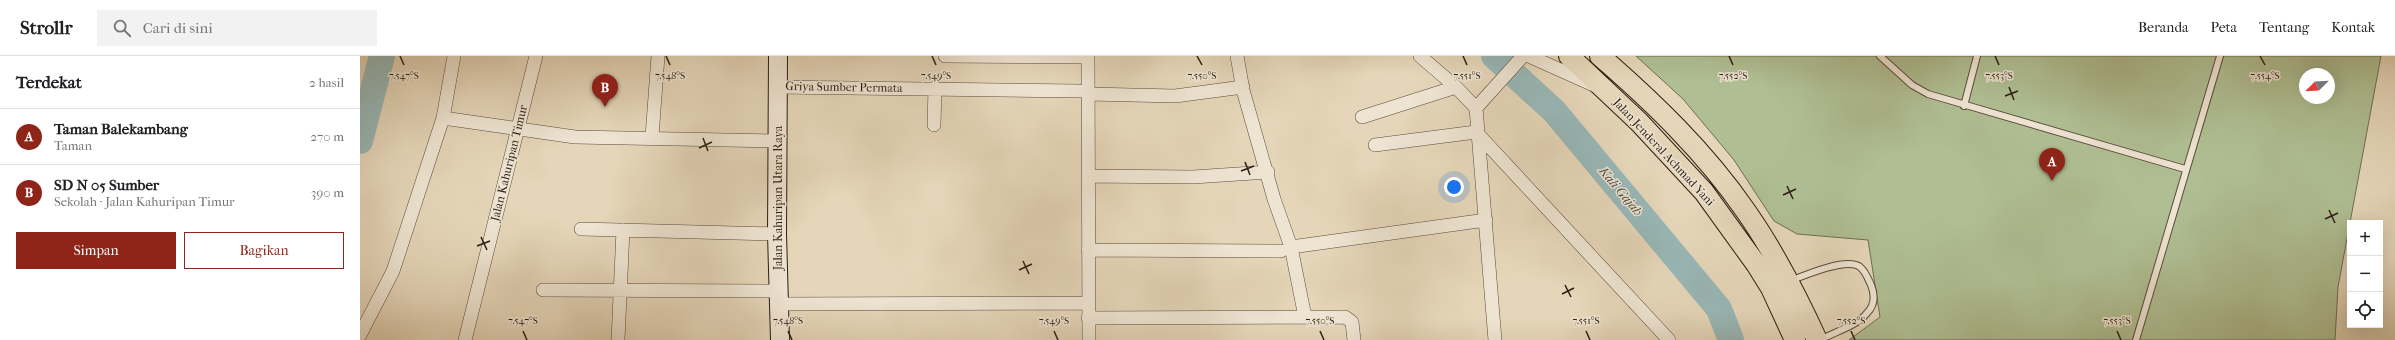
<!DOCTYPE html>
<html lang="id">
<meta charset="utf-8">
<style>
:root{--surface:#fff;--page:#f2f2f2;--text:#202124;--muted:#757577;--line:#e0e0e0;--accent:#8f2418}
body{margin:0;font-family:"IM FELL French Canon",serif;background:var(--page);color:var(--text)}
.controls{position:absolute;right:12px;bottom:12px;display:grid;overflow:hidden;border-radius:0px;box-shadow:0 4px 16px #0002}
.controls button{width:36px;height:36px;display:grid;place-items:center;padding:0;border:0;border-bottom:1px solid var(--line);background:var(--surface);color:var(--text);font:20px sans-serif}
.compass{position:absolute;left:1939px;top:12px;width:36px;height:36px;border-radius:50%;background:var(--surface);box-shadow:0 4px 16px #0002;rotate:246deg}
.you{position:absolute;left:1094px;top:131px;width:14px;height:14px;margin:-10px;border:3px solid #fff;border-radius:50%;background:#1a73e8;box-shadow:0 0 0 6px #1a73e833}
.badge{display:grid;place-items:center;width:26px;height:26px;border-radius:50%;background:var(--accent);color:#fff;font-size:13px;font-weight:700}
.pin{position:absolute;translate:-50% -33px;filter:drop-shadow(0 1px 2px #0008)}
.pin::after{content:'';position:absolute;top:21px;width:14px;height:12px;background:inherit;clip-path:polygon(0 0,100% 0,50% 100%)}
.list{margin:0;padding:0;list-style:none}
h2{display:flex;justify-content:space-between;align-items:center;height:52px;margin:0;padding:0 16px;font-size:17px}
h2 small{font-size:13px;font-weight:400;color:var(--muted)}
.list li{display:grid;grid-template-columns:26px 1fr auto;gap:12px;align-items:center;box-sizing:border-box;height:56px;padding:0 16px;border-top:1px solid var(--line)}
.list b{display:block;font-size:15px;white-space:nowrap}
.list p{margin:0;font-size:13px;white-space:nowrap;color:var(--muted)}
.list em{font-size:13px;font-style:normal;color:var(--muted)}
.actions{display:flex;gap:8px;padding:12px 16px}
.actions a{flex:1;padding:9px 0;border:1px solid var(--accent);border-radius:0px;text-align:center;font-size:14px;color:var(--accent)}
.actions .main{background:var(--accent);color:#fff}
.icon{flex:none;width:22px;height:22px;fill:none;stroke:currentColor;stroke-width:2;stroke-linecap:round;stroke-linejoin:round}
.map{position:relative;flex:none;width:2035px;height:284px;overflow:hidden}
header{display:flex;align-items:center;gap:24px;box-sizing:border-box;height:56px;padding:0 20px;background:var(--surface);border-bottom:1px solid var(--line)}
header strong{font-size:19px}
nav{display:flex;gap:22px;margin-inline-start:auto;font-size:14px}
.search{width:280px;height:36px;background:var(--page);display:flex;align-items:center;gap:10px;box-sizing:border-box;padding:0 14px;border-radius:0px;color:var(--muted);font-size:15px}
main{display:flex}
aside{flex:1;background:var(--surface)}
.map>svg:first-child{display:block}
.green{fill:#afbf93;stroke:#6e6e52;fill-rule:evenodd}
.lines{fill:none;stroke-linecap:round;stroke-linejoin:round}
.river{stroke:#98b7b7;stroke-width:26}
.lane-casing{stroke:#5a4b3c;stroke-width:8}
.street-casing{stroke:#5a4b3c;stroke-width:14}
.secondary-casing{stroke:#2c1d12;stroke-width:20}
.primary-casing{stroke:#2c1d12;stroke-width:22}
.lane{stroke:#eee4d2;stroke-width:6}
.street{stroke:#eee4d2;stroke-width:13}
.secondary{stroke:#eee4d2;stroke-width:18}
.primary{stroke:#e5d6b9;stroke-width:20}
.ticks{fill:none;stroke:#2c1d12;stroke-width:1.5}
.labels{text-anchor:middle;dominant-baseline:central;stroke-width:3;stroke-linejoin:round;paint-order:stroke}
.street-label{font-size:12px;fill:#2c1d12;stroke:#eee4d2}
.water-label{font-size:13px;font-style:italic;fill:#4c4b44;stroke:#eee4d2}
.ticks-label{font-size:10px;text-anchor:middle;fill:#2c1d12;stroke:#eee4d2;stroke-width:3;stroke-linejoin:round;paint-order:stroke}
</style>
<header>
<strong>Strollr</strong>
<div class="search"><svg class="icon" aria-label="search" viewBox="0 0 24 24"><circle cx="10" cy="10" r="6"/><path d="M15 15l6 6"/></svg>Cari di sini</div>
<nav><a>Beranda</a><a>Peta</a><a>Tentang</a><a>Kontak</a></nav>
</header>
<main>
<aside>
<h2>Terdekat<small>2 hasil</small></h2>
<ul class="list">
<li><span class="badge">A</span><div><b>Taman Balekambang</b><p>Taman</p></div><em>270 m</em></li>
<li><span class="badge">B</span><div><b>SD N 05 Sumber</b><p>Sekolah · Jalan Kahuripan Timur</p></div><em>390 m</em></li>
</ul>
<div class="actions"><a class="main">Simpan</a><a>Bagikan</a></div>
</aside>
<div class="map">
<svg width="2035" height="284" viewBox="0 0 2035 284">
<rect width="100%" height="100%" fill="#e5d6b9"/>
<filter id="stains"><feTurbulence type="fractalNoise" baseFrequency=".005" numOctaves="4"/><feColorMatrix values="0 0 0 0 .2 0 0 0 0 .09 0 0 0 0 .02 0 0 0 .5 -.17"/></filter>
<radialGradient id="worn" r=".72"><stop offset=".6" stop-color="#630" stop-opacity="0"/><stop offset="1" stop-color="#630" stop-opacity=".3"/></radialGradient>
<path class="green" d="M1276,0H2021L1978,231L1975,284H1489L1520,261L1508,184L1437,178L1414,165L1374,104L1323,43ZM1945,18H1969V42H1945Z"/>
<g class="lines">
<path class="river" d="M1134,0L1194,55L1359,253L1371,284
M0,85L22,0"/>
<defs>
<path id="lane" d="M1520,0L1552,29L1568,38L1825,113
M1604,50L1617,0
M1430,225C1445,219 1487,201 1500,211C1506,216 1508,223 1511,229C1515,239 1515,249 1507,257C1497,270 1474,276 1460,284
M1776,284L1860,0"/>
<path id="street" d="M585,0L728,1
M728,0L729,284
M877,0L883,34L914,143L931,191L945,261
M1060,0L1096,31L1116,52L1163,0
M1169,0L1236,30
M417,31L719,35
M729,38L815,40L883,31
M1116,52L1135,284
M1002,61L1096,31
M83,62L215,81L417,85
M574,69L575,32
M292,81L298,0
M1015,89L1116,76L1309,284
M728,120L833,121L908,116
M221,173L417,178
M931,191L1126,164
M728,194L921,195
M183,234L419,235
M420,248L728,247
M728,262L985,261L992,266L994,284
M0,279L33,215L83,62L94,0
M105,284L176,0
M258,284L263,174"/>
<path id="secondary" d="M418,0L417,178L420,284"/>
<path id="primary" d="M1209,0L1279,66L1344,136L1396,208L1411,232L1435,284
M1240,0C1293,46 1345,96 1385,154C1414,195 1436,238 1457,284"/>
</defs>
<use href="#lane" class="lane-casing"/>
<use href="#street" class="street-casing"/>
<use href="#secondary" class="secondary-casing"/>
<use href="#primary" class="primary-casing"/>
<use href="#lane" class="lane"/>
<use href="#street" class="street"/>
<use href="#secondary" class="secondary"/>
<use href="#primary" class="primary"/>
</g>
<path class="ticks" d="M40,0L44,9M306,0L310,9M572,0L576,9M837,0L842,9M1103,0L1107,9M1369,0L1373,9M1635,0L1639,9M1900,0L1905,9M1649,31L1654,44M1645,40L1658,35M343,82L348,95M339,92L352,86M885,106L890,119M881,115L894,110M1427,130L1433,143M1423,139L1436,133M1969,154L1975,167M1965,163L1978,157M121,181L127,194M117,190L130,185M663,205L669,218M659,214L672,208M1205,229L1211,241M1202,238L1214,232M163,275L167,284M428,275L432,284M694,275L698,284M960,275L964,284M1226,275L1230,284M1491,275L1495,284M1757,275L1761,284"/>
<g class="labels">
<g class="street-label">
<text transform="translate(484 31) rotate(1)">Griya Sumber Permata</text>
<text transform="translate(1304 96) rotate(47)">Jalan Jenderal Achmad Yani</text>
<text transform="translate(149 107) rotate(-76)">Jalan Kahuripan Timur</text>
<text transform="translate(418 142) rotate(-90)">Jalan Kahuripan Utara Raya</text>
</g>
<g class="water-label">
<text transform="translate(1261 135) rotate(50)">Kali Gajah</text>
</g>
</g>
<g class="ticks-label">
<text x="44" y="23">7.547°S</text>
<text x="310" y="23">7.548°S</text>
<text x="842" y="23">7.550°S</text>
<text x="1639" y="23">7.553°S</text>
<text x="1905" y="23">7.554°S</text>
<text x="576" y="23">7.549°S</text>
<text x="1107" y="23">7.551°S</text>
<text x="1373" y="23">7.552°S</text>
<text x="163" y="268">7.547°S</text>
<text x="428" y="268">7.548°S</text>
<text x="694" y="268">7.549°S</text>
<text x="960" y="268">7.550°S</text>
<text x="1226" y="268">7.551°S</text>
<text x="1491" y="268">7.552°S</text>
<text x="1757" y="268">7.553°S</text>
</g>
<rect width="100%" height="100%" filter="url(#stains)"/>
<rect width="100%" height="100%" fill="url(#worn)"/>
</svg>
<div class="controls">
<button>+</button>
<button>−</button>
<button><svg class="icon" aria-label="locate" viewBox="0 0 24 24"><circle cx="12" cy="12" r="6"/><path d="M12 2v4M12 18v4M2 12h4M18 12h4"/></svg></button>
</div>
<svg class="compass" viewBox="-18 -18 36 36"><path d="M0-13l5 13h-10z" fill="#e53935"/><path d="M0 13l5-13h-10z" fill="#757577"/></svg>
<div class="you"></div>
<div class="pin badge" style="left:1692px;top:125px">A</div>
<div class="pin badge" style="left:245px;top:51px">B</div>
</div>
</main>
